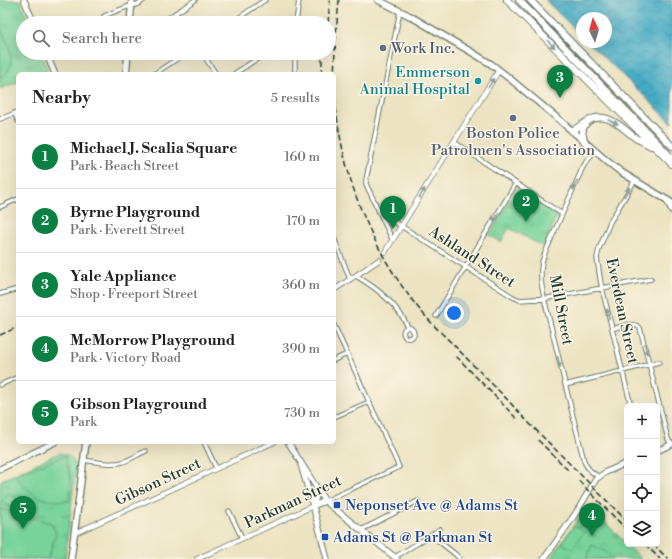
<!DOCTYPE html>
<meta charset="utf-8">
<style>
:root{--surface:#fff;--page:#f2f2f2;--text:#202124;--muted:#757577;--line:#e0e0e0;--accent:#0b8043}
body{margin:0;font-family:"Libre Bodoni",serif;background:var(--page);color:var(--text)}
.controls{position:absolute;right:12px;bottom:12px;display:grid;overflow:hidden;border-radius:6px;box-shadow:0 4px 16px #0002}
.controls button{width:36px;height:36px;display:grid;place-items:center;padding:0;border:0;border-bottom:1px solid var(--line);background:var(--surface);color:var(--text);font:20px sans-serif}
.compass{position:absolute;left:576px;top:12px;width:36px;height:36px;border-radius:50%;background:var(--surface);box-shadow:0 4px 16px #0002;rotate:355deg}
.you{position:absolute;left:454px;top:313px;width:14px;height:14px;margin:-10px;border:3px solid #fff;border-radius:50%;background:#1a73e8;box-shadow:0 0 0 6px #1a73e833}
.badge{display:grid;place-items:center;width:26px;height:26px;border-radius:50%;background:var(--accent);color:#fff;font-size:13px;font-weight:700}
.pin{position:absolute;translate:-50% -33px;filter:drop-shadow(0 1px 2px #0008)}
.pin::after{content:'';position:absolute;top:21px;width:14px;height:12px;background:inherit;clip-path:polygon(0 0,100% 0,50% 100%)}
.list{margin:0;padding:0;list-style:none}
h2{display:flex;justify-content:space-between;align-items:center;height:52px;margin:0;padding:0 16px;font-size:17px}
h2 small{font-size:13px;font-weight:400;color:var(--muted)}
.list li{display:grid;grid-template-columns:26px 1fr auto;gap:12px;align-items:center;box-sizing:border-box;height:64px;padding:0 16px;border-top:1px solid var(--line)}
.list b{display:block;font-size:15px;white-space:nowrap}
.list p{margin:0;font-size:13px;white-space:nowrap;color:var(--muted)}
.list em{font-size:13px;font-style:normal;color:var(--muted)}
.icon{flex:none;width:22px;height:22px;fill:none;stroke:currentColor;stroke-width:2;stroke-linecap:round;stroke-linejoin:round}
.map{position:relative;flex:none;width:672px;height:559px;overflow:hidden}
.search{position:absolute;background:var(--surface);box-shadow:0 4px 16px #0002;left:16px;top:16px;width:320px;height:44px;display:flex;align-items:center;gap:10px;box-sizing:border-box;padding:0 14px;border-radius:22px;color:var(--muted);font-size:15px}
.panel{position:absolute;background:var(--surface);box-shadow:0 4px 16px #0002;left:16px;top:72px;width:320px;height:372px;border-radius:6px}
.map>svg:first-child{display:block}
.grass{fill:url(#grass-tufts);stroke:#4c8867}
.pitch{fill:#78d39a;stroke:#4c8867}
.water{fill:url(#water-waves);stroke:#32747c}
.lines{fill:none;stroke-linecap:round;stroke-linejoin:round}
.minor-casing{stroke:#667765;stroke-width:5.5}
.tertiary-casing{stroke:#667765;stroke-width:6}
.secondary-casing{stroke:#667765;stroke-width:7}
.primary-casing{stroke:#667765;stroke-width:8}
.motorway-casing{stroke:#667765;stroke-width:8}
.minor{stroke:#fff;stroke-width:3.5}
.tertiary{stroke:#fff;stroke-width:4.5}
.secondary{stroke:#fff;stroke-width:5}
.primary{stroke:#fff;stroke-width:5.5}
.motorway{stroke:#fff;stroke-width:6}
.rail{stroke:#1f3d34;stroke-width:1.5;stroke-dasharray:6 3;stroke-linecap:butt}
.oneway{fill:#8f9e9a}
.service-dot{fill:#5c6f8a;stroke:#fcf5e5;stroke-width:1.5}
.culture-dot{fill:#0f9aa8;stroke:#fcf5e5;stroke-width:1.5}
.transit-dot{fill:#1a4fb4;stroke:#fcf5e5;stroke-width:1.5}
.labels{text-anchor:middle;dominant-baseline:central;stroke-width:3;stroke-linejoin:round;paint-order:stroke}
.service-label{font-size:15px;fill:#4e5e75;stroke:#fcf5e5;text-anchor:start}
.culture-label{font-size:15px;fill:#0d838f;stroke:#fcf5e5;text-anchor:end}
.street-label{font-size:15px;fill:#1f3d34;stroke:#fcf5e5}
.transit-label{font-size:15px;fill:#164399;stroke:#fcf5e5;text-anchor:start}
</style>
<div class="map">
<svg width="672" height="559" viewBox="0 0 672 559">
<defs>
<pattern id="grass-tufts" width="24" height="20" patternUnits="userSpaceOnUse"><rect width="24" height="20" fill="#78d39a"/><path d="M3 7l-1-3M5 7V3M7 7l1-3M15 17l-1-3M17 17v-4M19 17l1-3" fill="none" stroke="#62ac7e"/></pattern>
<pattern id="water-waves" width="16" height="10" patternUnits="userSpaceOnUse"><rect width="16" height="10" fill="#44abc4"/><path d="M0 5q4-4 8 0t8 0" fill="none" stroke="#388ca0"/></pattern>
</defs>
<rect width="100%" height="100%" fill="#fcf5e5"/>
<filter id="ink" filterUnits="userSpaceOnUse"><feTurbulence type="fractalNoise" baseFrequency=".025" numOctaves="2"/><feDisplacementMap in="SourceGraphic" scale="8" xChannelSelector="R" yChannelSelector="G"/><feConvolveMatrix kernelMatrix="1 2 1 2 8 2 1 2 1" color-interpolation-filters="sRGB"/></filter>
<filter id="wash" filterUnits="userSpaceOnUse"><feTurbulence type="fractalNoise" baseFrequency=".012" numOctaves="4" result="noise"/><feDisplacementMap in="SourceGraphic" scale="16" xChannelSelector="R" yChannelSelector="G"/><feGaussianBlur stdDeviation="0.9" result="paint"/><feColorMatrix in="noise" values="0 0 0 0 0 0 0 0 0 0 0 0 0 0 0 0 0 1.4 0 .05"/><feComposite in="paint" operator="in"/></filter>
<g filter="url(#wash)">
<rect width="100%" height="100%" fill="#ebe3c1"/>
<path class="grass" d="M0,0H20L29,23H23V53H41L48,70L39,74H18V82L0,89Z
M517,188L557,215L544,247L509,228L501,242L489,235Z
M60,453C69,454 74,458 76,467L65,559H0V481L54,455Z
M579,518L590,529L601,518L641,559H552L556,550Z"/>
<path class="pitch" d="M0,27C6,39 17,59 7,72C5,74 2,76 0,78Z
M65,456L70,475L71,485L69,501C62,501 50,501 44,499C32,495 21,485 15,474Z
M9,493L23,504L16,513L2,501Z
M0,509L51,523L56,533L48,559H0Z
M574,525L584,532L572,549L562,543Z
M592,545L605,551L613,559H586Z"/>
<path class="water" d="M545,0H672V123L588,42H606V18H582V36Z"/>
</g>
<g filter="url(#ink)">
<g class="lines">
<defs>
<path id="minor" d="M175,13L182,23
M104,16L124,8L138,4L144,0
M161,23L195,0
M231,23L265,0
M296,23L299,0
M202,53L216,74
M154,74L186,53
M234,74L266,53
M295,74V53
M14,113L18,121
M0,119L18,112
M454,142L562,214
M595,152L586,162L582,169L545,253L542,262L541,270V281L544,298L584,461C587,469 592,473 599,477
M0,207L18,199
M379,212L513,297L520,300L548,298L651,279
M334,238L350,279
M392,239L366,184V180L400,11
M356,276C377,288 397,304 408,327C412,328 414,331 414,335L411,338H406C402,334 402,329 408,327
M0,294L18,289
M436,316L516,183
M612,329C620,327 634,321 640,328L668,439L671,444
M334,360L347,354
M0,385L18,377
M565,385L659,362
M631,406L601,284L597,258L599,249L610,222L635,180
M334,417L369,402
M204,442L216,468
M83,460C96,462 110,465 123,462C131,459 139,454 146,451
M325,501L399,467L334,325
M229,511L242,538
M361,530L418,501
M431,535L455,554L460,559
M395,557L431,535L440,529"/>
<path id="tertiary" d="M385,252L499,70
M334,290L379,260
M75,533L133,507L274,442
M197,559L313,506"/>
<path id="secondary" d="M24,0L34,23
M46,53L55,74
M288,442L325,501L397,559
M657,451L672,444
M301,465L315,513L327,559
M0,469L55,442
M313,506L316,497V488
M313,506L325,501
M544,559L576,513L596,479L606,472L627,463"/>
<path id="primary" d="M378,0L410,16L473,53L491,64L509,78L556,117L608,162L621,172L672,203
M130,23L132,0
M126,74L128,53
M667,200L672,210
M71,559L86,442"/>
<path id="motorway" d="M507,0L672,164
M519,0L672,158
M530,0L672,146
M572,131L586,122
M587,145C575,127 590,113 608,119C620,123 627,132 637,139C642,141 647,144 651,146"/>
</defs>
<use href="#minor" class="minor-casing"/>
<use href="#tertiary" class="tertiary-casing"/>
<use href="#secondary" class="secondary-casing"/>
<use href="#primary" class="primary-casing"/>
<use href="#motorway" class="motorway-casing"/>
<use href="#minor" class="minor"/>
<use href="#tertiary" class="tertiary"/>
<use href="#secondary" class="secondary"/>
<use href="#primary" class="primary"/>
<use href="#motorway" class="motorway"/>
<path class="rail" d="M339,0C336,32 333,65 335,97C341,175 371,250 420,310C431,323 443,335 455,346C469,361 484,376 499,391C510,402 520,414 531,425C563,457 595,489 627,521
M328,23L330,0
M322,74V53
M0,335L18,327
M456,356L517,419
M538,440L569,471
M579,481L627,530
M645,544L660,559
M653,544L668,559"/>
</g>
<defs><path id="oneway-solid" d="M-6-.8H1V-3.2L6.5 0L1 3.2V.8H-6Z"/></defs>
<g class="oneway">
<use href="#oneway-solid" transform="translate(551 44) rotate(45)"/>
<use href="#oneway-solid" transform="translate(491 83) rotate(-58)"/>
<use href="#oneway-solid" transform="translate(613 122) rotate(26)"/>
<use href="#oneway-solid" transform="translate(575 185) rotate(114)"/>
<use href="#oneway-solid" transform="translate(627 192) rotate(-59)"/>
<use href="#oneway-solid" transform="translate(422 193) rotate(-58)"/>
<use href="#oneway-solid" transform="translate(496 217) rotate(121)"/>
<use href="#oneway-solid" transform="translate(608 314) rotate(-104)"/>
<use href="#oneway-solid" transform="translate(646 349) rotate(76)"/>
<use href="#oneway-solid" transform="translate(559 362) rotate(76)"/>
</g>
</g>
<g class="service-dot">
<circle cx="383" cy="48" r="4"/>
<circle cx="513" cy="118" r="4"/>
</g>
<circle class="culture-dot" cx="478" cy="81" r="4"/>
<g class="transit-dot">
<rect x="333" y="501" width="8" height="8" rx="2"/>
<rect x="321" y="533" width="8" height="8" rx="2"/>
</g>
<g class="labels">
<g class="service-label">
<text x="391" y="48">Work Inc.</text>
<text x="513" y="133" text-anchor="middle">Boston Police<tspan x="513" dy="17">Patrolmen's Association</tspan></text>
</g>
<g class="culture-label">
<text x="470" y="72">Emmerson<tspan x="470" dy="17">Animal Hospital</tspan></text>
</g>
<g class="street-label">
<text transform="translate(472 257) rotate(33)">Ashland Street</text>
<text transform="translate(561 310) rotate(79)">Mill Street</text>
<text transform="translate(622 311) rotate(78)">Everdean Street</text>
<text transform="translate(158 482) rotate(-25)">Gibson Street</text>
<text transform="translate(293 502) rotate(-25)">Parkman Street</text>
</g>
<g class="transit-label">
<text x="345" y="505">Neponset Ave @ Adams St</text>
<text x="333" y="537">Adams St @ Parkman St</text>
</g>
</g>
</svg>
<div class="controls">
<button>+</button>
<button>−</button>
<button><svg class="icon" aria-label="locate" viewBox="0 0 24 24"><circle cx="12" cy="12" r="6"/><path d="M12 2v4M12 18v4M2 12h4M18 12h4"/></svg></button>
<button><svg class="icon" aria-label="layers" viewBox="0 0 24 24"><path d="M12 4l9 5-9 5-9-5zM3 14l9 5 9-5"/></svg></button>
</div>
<svg class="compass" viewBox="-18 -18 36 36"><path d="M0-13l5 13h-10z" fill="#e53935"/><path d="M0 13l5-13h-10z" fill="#757577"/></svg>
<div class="you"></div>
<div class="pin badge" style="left:393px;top:229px">1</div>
<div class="pin badge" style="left:526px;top:222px">2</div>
<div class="pin badge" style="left:560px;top:98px">3</div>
<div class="pin badge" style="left:592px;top:536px">4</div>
<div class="pin badge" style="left:23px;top:529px">5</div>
<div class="search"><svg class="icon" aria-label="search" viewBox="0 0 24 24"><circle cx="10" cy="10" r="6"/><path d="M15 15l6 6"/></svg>Search here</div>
<section class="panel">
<h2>Nearby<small>5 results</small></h2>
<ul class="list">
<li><span class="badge">1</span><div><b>Michael J. Scalia Square</b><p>Park · Beach Street</p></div><em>160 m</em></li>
<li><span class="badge">2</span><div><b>Byrne Playground</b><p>Park · Everett Street</p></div><em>170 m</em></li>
<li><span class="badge">3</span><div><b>Yale Appliance</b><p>Shop · Freeport Street</p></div><em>360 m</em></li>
<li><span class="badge">4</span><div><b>McMorrow Playground</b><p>Park · Victory Road</p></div><em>390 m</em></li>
<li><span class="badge">5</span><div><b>Gibson Playground</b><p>Park</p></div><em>730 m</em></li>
</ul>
</section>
</div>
